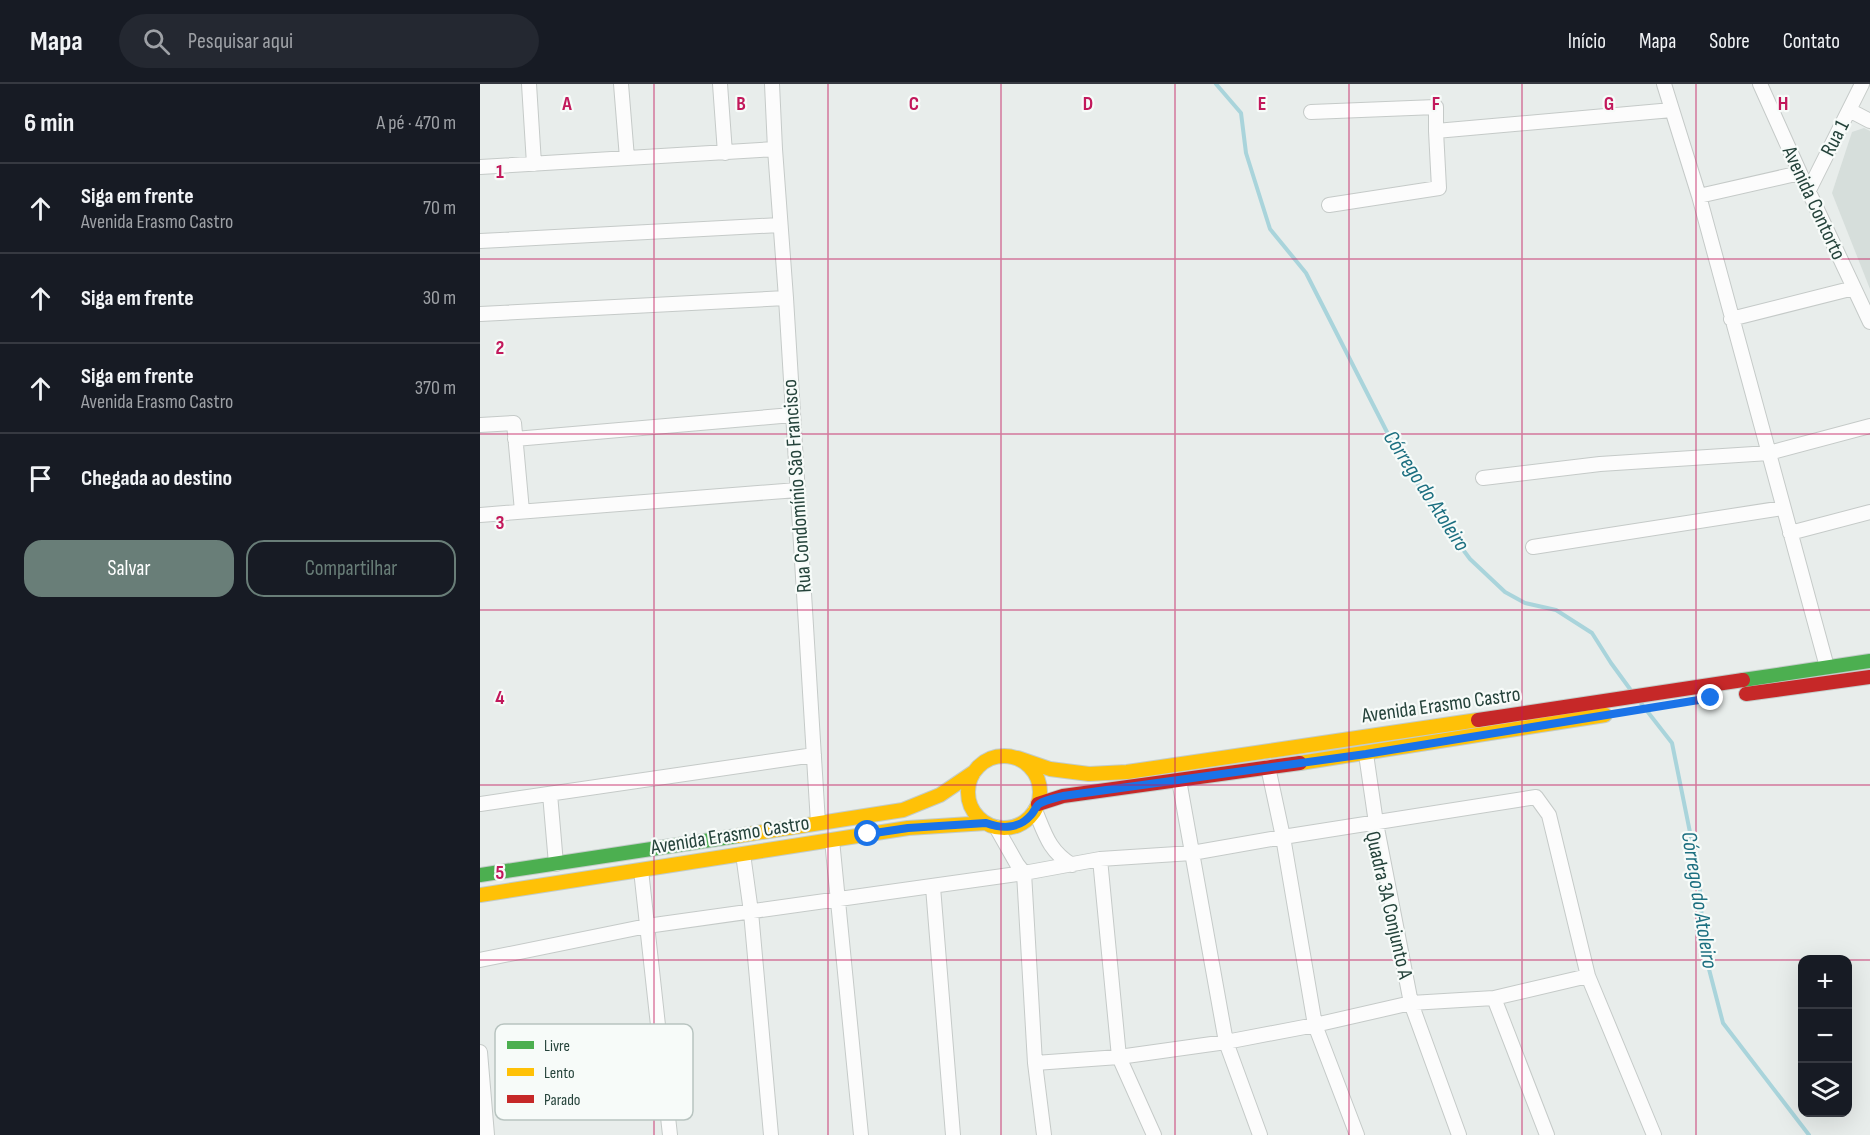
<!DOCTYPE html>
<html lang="pt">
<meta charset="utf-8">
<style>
:root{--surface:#171b24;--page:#242831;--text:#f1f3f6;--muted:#9ea1a6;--line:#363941;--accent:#697e78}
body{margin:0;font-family:"Sofia Sans Condensed",sans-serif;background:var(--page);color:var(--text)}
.controls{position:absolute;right:18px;bottom:18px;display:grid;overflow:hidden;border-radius:12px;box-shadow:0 6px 24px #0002}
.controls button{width:54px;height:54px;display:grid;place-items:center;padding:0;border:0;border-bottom:2px solid var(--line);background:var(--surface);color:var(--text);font:30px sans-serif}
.stop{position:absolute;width:18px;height:18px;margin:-14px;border:4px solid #1a73e8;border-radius:50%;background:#fff}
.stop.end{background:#1a73e8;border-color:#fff;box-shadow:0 2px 6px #0008}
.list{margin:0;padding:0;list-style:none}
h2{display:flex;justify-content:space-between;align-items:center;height:78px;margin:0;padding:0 24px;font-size:26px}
h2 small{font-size:20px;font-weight:400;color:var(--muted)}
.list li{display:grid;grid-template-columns:39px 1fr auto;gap:18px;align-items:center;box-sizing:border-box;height:90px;padding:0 24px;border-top:2px solid var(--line)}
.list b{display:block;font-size:22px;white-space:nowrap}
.list p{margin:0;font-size:20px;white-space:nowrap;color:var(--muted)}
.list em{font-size:20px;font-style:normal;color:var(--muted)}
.actions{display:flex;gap:12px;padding:18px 24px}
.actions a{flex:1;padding:14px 0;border:2px solid var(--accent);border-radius:18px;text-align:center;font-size:21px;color:var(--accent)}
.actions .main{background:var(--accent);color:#fff}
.icon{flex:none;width:33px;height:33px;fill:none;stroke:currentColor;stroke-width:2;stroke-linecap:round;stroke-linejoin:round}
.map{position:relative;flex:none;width:1390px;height:1051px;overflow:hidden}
header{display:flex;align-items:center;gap:36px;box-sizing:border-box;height:84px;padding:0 30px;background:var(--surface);border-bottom:2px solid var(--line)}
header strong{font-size:28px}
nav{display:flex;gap:33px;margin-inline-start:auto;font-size:21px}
.search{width:420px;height:54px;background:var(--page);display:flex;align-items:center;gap:15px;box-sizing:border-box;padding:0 21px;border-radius:33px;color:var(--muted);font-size:22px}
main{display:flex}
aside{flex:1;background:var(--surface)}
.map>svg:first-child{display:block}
.built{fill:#d6dedb}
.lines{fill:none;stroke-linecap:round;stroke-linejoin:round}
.stream{stroke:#a9d4db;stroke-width:4}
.street-casing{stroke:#c5cac8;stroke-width:16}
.fast-casing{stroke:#c3ccc9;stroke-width:16}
.slow-casing{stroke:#c3ccc9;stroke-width:16}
.jam-casing{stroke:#c3ccc9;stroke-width:16}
.street{stroke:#fcfcfc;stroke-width:14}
.fast{stroke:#4caf50;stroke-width:14}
.slow{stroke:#ffc107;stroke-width:14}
.jam{stroke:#c62828;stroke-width:14}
.route{stroke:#1a73e8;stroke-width:8}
.grid{fill:none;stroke:#c2185b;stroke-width:1.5;stroke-opacity:0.55}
.labels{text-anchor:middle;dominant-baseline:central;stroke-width:4.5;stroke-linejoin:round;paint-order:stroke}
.street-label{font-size:21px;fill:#24423a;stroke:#f7fbf9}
.water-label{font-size:22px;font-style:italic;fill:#1c6f80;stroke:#f7fbf9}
.key{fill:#f7fbf9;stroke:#b8c4c0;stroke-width:1.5}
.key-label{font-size:16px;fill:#24423a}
.grid-label{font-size:20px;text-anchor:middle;font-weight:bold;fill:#c2185b;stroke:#f7fbf9;stroke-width:4.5;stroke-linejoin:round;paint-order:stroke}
</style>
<header>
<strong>Mapa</strong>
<div class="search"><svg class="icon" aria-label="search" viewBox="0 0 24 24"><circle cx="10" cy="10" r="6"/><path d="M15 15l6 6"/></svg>Pesquisar aqui</div>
<nav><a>Início</a><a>Mapa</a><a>Sobre</a><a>Contato</a></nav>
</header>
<main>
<aside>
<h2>6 min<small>A pé · 470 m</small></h2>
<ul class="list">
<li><svg class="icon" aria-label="ahead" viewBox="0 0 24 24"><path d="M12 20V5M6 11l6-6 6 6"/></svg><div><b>Siga em frente</b><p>Avenida Erasmo Castro</p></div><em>70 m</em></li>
<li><svg class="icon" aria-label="ahead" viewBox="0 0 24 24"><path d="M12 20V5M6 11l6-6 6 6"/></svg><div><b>Siga em frente</b></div><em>30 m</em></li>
<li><svg class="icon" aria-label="ahead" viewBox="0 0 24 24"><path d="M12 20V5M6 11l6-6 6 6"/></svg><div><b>Siga em frente</b><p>Avenida Erasmo Castro</p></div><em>370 m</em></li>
<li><svg class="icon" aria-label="arrive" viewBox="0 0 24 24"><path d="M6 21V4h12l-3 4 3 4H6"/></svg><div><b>Chegada ao destino</b></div></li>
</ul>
<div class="actions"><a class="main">Salvar</a><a>Compartilhar</a></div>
</aside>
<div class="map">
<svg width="1390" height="1051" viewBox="0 0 1390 1051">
<rect width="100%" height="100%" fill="#e8edeb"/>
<path class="built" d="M1384,44L1390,47V205L1352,109L1372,48Z"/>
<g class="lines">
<path class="stream" d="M736,0L761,29L766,69L790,145L826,189L909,352L952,424L990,475L1025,508L1045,519L1076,526L1112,549L1131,579L1150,605
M1160,618L1192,659L1219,793L1224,866L1243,939L1329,1051"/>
<defs>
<path id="street" d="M49,0L54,80
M141,0L147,74
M240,0L245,69
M292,0L295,65L306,214L338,739
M1184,0L1219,112L1347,583
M1280,0L1320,89L1390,238
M1369,26L1390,37
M831,28L956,23V47
M0,83L295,65
M1328,108L1382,0
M1219,112L1320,89
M849,121L959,104L956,47L1192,26
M0,157L300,141
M0,230L306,214
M1251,235L1374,204
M0,341L34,339L42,427
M35,355L312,331
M1003,394L1120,380L1289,369L1390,342
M0,431L317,406
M1310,449L1390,428
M1053,463L1303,424
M886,670L896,739L931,919L979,1051
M788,683L803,753L835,941L877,1051
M699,696L746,958L780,1051
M70,710L76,780
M0,720L334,671
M555,726C565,750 569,767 592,781
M516,743L537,780L544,789L555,979L564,1051
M352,756L381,1051
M263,770L271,828L291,1051
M620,775L639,973L674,1051
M161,786L190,1051
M453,803L473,1051
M0,876L167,842L544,789L620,775L712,769L803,753L1056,713L1069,731L1108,892L1174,1051
M1014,914L1067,1051
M0,968L7,1051
M555,979L639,973L746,958L835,941L931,919L1014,914L1108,892"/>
<path id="fast" d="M1263,596L1390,577
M0,791L257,752"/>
<path id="slow" d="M488 708a36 36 0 1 1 72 0a36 36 0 1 1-72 0Z
M538,674L570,685L609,690L647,688L998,636
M820,679L1125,631
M257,752L423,726L460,711L494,688
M0,811L428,744L506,739"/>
<path id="jam" d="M1266,610L1390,593
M998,636L1263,596
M558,720L583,712L820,679"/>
</defs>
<use href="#street" class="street-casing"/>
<use href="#fast" class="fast-casing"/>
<use href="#slow" class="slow-casing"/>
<use href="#jam" class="jam-casing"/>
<use href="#street" class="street"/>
<use href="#fast" class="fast"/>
<use href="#slow" class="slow"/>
<use href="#jam" class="jam"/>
</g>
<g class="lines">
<path class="route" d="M388,750L428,744L506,739C522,745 539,745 551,731C554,728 556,722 559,720C565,716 576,714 583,712L886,670L1231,614"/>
</g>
<path class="grid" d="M174,0V1051M348,0V1051M521,0V1051M695,0V1051M869,0V1051M1042,0V1051M1216,0V1051M0,175H1390M0,350H1390M0,526H1390M0,701H1390M0,876H1322M1368,876H1390"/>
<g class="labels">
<g class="street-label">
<text transform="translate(1355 54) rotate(-63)">Rua 1</text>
<text transform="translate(1334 119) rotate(65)">Avenida Contorto</text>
<text transform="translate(317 402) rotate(-94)">Rua Condomínio São Francisco</text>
<text transform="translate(961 621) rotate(-8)">Avenida Erasmo Castro</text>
<text transform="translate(250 751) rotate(-9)">Avenida Erasmo Castro</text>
<text transform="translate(909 821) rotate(77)">Quadra 3A Conjunto A</text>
</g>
<g class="water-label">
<text transform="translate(946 407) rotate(57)">Córrego do Atoleiro</text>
<text transform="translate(1219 816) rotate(81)">Córrego do Atoleiro</text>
</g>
</g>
<rect x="15" y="940" width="198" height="96" rx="9" class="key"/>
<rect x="27" y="957" width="27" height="8" fill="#4caf50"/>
<rect x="27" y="984" width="27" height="8" fill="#ffc107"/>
<rect x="27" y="1011" width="27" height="8" fill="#c62828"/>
<g class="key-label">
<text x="64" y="967">Livre</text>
<text x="64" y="994">Lento</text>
<text x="64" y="1021">Parado</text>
</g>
<g class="grid-label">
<text x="87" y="26">A</text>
<text x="261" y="26">B</text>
<text x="434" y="26">C</text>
<text x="608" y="26">D</text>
<text x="782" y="26">E</text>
<text x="956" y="26">F</text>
<text x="1129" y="26">G</text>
<text x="1303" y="26">H</text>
<text x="20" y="94">1</text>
<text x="20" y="270">2</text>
<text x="20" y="445">3</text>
<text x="20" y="620">4</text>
<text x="20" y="795">5</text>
</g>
</svg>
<div class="controls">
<button>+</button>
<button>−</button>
<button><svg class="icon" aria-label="layers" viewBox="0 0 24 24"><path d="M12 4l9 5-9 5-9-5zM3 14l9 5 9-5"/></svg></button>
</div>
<div class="stop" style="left:388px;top:750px"></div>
<div class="stop end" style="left:1231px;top:614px"></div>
</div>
</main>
